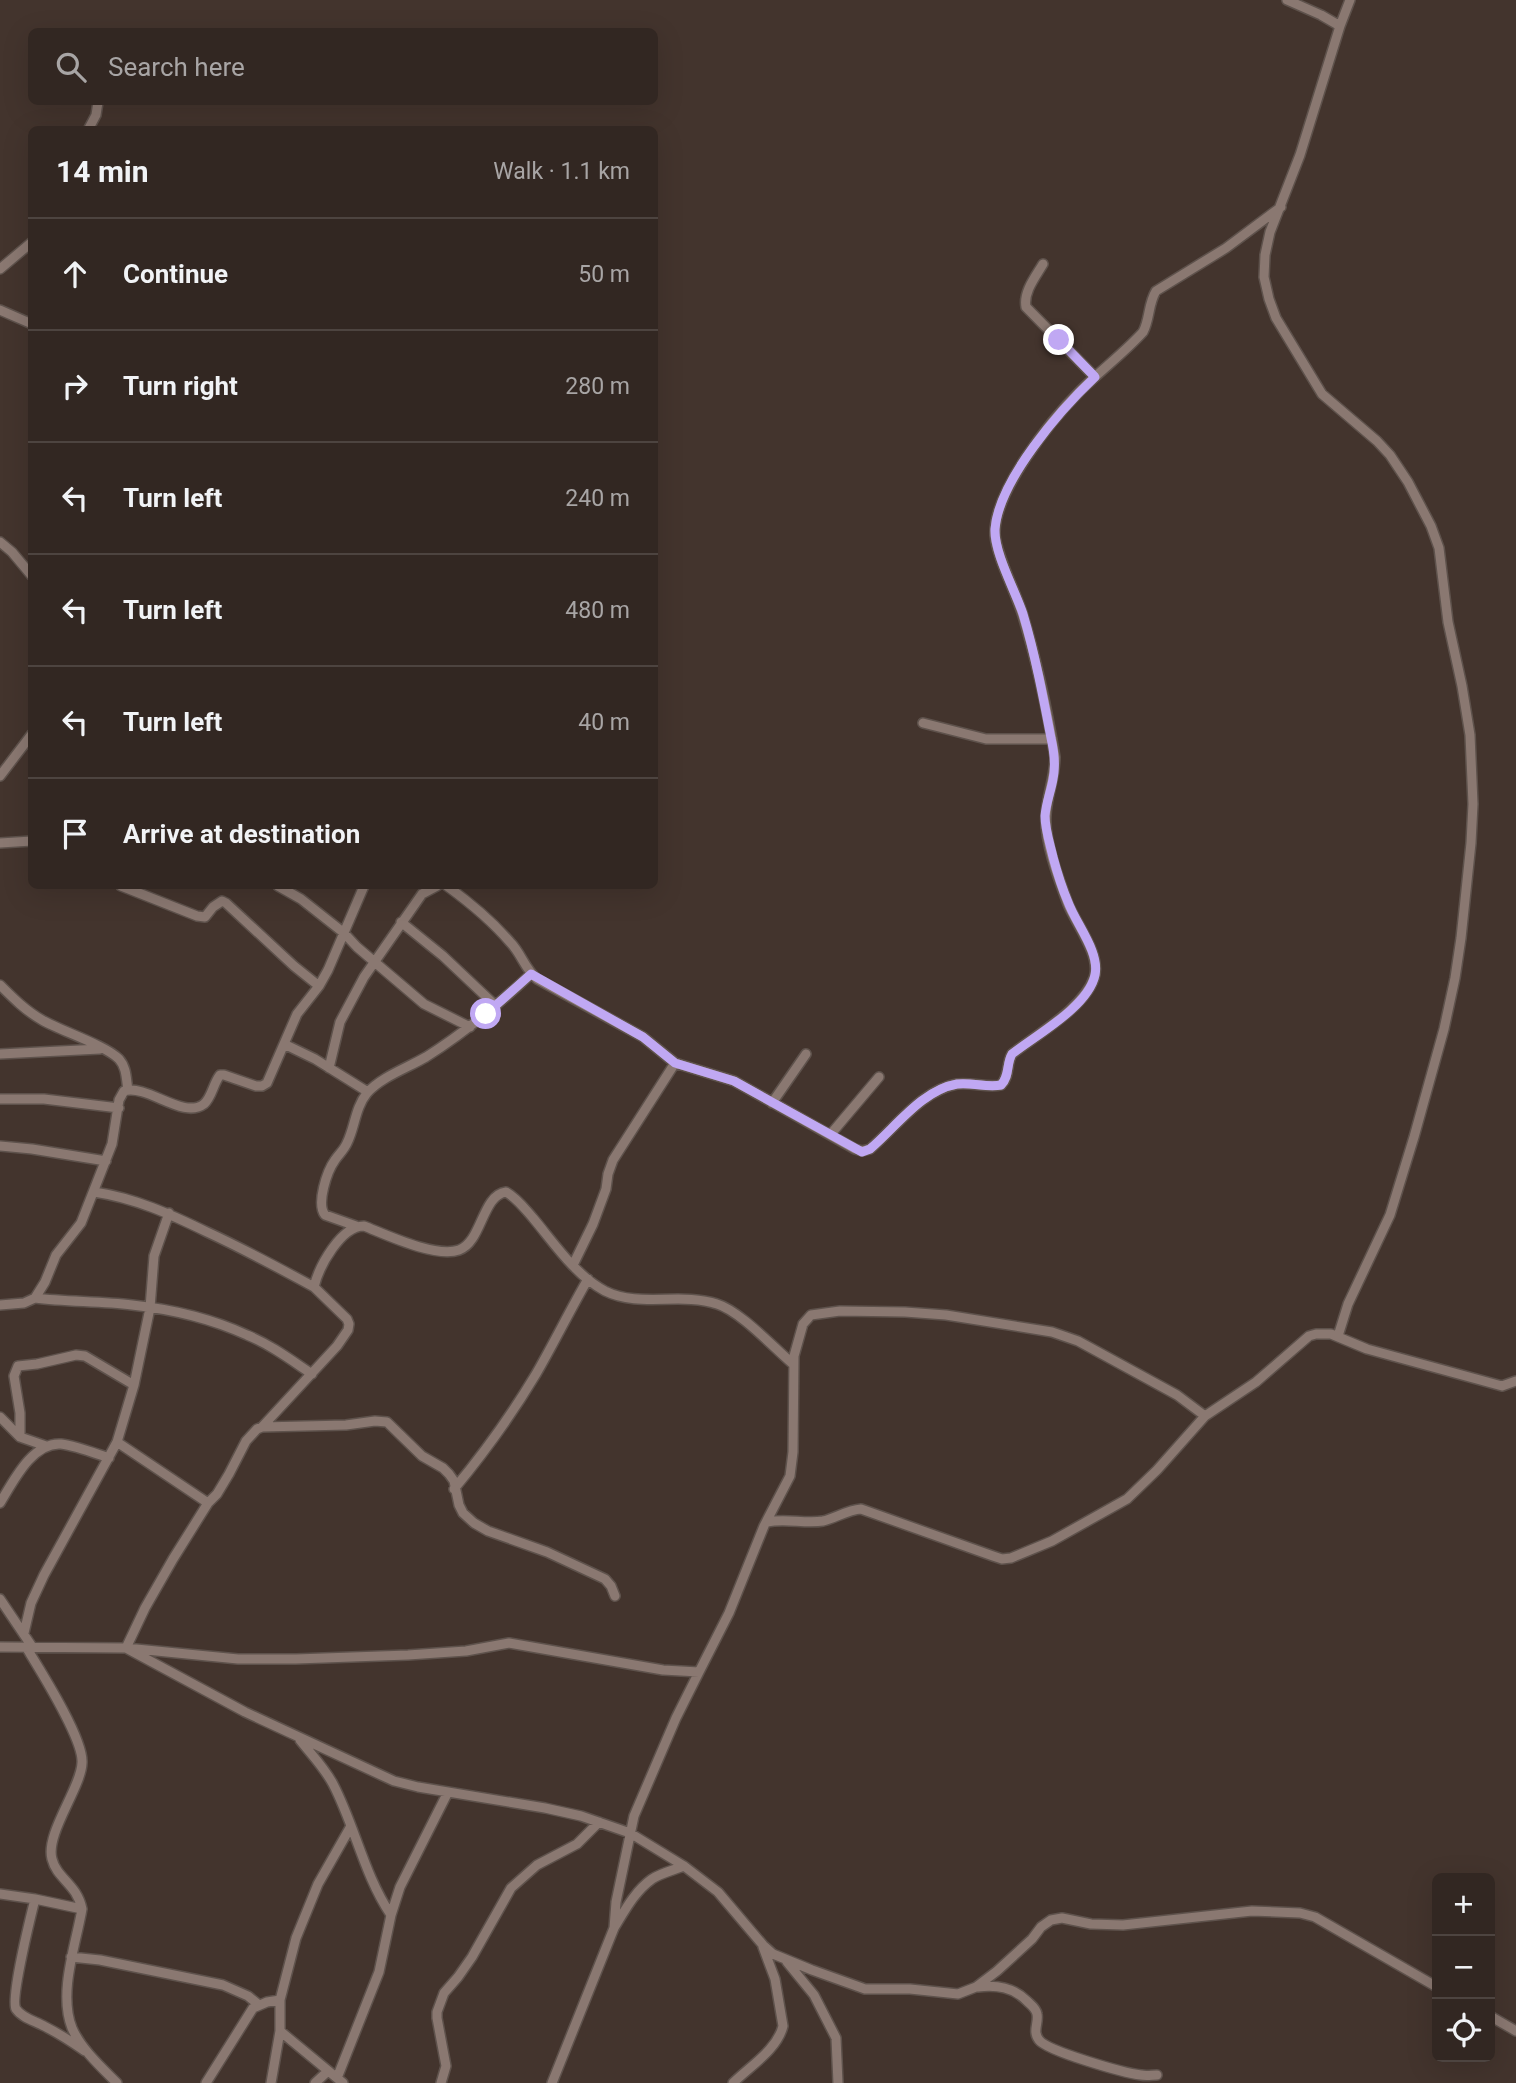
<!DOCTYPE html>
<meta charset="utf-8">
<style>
:root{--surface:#322722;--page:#3d332f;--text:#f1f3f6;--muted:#a8a5a5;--line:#4d4440}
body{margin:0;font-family:Roboto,sans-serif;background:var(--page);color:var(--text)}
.controls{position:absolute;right:21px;bottom:21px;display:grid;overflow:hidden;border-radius:10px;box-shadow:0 7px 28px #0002}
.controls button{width:63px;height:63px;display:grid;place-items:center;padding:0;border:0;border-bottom:2px solid var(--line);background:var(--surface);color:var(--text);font:35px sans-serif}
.stop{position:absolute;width:21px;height:21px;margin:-16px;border:5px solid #c0a8f3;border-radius:50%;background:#fff}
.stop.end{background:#c0a8f3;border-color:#fff;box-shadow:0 2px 7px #0008}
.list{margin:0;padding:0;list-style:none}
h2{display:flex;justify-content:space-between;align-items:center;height:91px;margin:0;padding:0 28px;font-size:30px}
h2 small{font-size:23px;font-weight:400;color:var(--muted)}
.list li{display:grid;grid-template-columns:46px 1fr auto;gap:21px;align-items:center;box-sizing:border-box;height:112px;padding:0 28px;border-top:2px solid var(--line)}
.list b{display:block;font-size:26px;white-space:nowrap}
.list em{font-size:23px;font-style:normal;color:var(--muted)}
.icon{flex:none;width:38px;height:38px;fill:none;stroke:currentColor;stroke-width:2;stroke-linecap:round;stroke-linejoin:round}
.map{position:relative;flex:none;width:1516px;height:2083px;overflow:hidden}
.search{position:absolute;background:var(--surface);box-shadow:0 7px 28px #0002;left:28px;top:28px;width:630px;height:77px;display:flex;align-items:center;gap:18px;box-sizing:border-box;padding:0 24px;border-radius:10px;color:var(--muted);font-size:26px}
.panel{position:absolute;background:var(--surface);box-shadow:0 7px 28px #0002;left:28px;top:126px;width:630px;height:763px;border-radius:10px}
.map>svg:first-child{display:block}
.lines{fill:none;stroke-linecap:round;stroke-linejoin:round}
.street-casing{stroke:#5e524c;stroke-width:12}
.street{stroke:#8a7871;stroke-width:9}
.route{stroke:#c0a8f3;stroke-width:9}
</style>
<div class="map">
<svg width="1516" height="2083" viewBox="0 0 1516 2083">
<rect width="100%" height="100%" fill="#43342d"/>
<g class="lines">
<defs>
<path id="street" d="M1287,0L1321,15L1340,26
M88,130L96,115L98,102
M1043,264C1036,276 1023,292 1026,307L1095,377
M0,269L32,242
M0,310L32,324
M0,542L12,552L32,576
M923,723L986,739H1052
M0,776L32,734
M0,843L32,841
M121,886L197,916L205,917L213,907L222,901L226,903L294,966L319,986
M278,886L301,899L344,933L357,947L424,1004L470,1027
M447,886C469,902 492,921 510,942C521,953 525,969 537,979L643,1037L675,1063L734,1081L855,1149L862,1151L870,1149C896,1127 922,1090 957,1084C972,1082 987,1088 1001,1085C1010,1076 1006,1064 1012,1054C1036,1035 1084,1008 1094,978C1102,956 1076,924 1068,904C1059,880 1044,841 1046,815C1047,795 1055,777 1055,757C1047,709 1037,662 1023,616C1016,592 997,558 995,535C993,492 1051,420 1081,390C1101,370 1124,353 1143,332C1150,319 1148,304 1156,291L1226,248L1281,207
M401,922L443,956L496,1006
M0,985C13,998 26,1011 42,1020C61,1031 105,1045 119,1059C127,1068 126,1079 128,1090
M284,1044L315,1059L368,1092
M0,1054L100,1049
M329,1068L340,1022L364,977L422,894L437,886
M0,1099H44L119,1108
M772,1103L806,1054
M830,1135L879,1077
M0,1146L32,1149L106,1161
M94,1192C135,1198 170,1214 207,1232C244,1249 279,1268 314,1287
M356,1226L325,1215C316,1204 327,1171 335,1160C339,1154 344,1150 347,1143C355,1127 355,1108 367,1093C381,1077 407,1068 426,1057C464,1033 498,1005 531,974
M573,1265L593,1224L606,1189L608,1174L613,1160L675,1063
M35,1298C67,1302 100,1301 132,1305C170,1309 212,1319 247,1335C271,1345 291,1360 312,1374
M0,1305L24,1303L35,1298L45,1282L56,1255L81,1223L112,1144L119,1100L124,1091C148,1084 183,1120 204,1104C212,1097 213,1084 220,1075H224L256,1086H262L267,1083L297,1014L319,986L328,970L364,886
M1338,1336L1348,1304L1390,1215L1414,1137L1444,1029L1455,978L1461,938L1471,843L1473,804L1470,735L1462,686L1448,622L1439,548L1431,526L1408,482L1390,455L1377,441L1322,394L1276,318L1269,299L1264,277L1265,255L1270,232L1300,155L1340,26L1350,0
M0,1417L20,1437L46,1446
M262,1427L337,1346L348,1330L349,1324L347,1319L314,1287C319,1266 341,1226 364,1226C387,1235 435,1258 459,1250C482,1242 482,1195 506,1192C517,1198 525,1209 533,1218C554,1243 575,1275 605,1291C639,1308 681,1292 717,1304C740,1311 773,1347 793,1364
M20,1437V1413L14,1376L18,1366L37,1364L76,1355L85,1356L134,1385
M117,1442L208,1503
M454,1489C484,1453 512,1414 536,1374C554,1343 570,1310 588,1279
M0,1503C13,1482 32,1442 61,1444C77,1446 94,1453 109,1458
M767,1522C786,1518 805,1524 823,1521C836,1518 847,1510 861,1509L993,1556L1002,1559L1011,1558L1052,1541L1127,1499L1157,1470L1205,1416L1256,1382L1309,1336L1316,1334H1331L1367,1349L1502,1386L1516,1381
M615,1596L611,1586L605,1579L547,1552L488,1531L474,1523L463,1513L459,1505L454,1481L449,1474L443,1468L422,1456L387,1422L375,1421L346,1425L262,1427L257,1429L246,1441L229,1474L217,1494L208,1503L173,1559L145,1608L126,1648L245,1712L394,1781L418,1787L545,1808L581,1816L630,1833L684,1866L718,1892L763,1945L773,1954L812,1970L865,1989H910L958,1994L976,1987L997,1971L1032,1939L1041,1927L1051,1920L1062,1918L1091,1924L1123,1925L1252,1911L1300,1913L1315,1917L1437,1987
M0,1599L33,1648
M24,1633L31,1603L44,1575L117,1442L134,1385L150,1308L154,1256L169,1213
M0,1647L126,1648L238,1659H296L408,1655L466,1651L509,1643L663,1670L699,1672L729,1613L764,1526L790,1476L793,1452L794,1356L803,1324L811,1315L840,1311L905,1312L946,1315L1052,1332L1078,1341L1177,1395L1205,1416
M26,1647C40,1670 84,1739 82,1763C81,1788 45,1834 52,1859C57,1879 77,1884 82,1909C76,1944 58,1993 72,2028C81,2049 101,2067 117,2083
M300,1740C311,1754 324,1767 333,1784C355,1826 364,1875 391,1915
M0,1894L35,1899L82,1909
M35,1899C31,1915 10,1999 16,2009C22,2018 35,2021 44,2026C58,2033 72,2042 85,2051
M614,1928L616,1902L634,1816L676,1718L699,1672
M71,1957L100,1960L223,1985L248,1996L259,2005
M787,1962L814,1995L836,2038L838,2083
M978,1987C997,1985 1013,1987 1027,2001C1031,2005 1036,2008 1037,2014C1039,2023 1032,2031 1039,2040C1047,2051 1124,2073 1141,2075C1146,2076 1152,2075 1157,2075
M1490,2016L1516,2031
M280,2031L343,2083
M337,2078L379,1972L391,1915L400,1887L448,1792
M206,2083L253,2008L267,2002L280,2000
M271,2083L280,2031V2000L296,1938L318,1884L351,1826
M315,2083L328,2071
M441,2083L446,2066L437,2018V2012L444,1993L458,1977L472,1957L511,1888L537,1865L577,1844L599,1822
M552,2083L614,1928C625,1910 635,1891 652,1879C661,1873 674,1870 684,1866
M733,2083C750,2066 777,2050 783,2026L775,1979L763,1947"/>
</defs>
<use href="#street" class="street-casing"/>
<use href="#street" class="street"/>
</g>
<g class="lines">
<path class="route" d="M486,1014L531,974L643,1037L675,1063L734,1081L862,1152L870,1149C896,1127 922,1090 957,1084C972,1082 987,1088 1001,1085C1010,1076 1006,1064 1012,1054C1036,1035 1088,1007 1095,975C1100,952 1076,924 1068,902C1062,888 1057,872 1053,857C1050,844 1045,829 1045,816C1046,803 1051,791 1053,779C1056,765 1054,751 1051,738C1043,696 1035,654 1023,614C1015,590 994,553 995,529C999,480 1060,410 1095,377L1059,340"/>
</g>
</svg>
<div class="controls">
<button>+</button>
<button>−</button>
<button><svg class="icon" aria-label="locate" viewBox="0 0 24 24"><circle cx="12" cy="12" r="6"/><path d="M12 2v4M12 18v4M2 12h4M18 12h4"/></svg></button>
</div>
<div class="stop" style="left:486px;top:1014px"></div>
<div class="stop end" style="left:1059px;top:340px"></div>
<div class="search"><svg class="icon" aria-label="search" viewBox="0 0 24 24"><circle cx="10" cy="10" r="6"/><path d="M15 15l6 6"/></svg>Search here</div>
<section class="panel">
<h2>14 min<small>Walk · 1.1 km</small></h2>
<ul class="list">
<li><svg class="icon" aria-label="ahead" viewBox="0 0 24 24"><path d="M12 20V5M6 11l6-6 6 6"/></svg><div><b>Continue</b></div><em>50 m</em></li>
<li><svg class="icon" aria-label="right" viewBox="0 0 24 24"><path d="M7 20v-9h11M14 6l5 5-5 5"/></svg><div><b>Turn right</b></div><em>280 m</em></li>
<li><svg class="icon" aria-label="left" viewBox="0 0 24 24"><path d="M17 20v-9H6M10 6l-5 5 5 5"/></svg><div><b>Turn left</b></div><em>240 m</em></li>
<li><svg class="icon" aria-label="left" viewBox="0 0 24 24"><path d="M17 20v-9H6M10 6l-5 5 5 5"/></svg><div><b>Turn left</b></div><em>480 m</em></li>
<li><svg class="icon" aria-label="left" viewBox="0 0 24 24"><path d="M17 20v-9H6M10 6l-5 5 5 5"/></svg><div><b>Turn left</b></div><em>40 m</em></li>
<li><svg class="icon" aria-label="arrive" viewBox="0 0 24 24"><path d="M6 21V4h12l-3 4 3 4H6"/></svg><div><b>Arrive at destination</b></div></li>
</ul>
</section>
</div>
